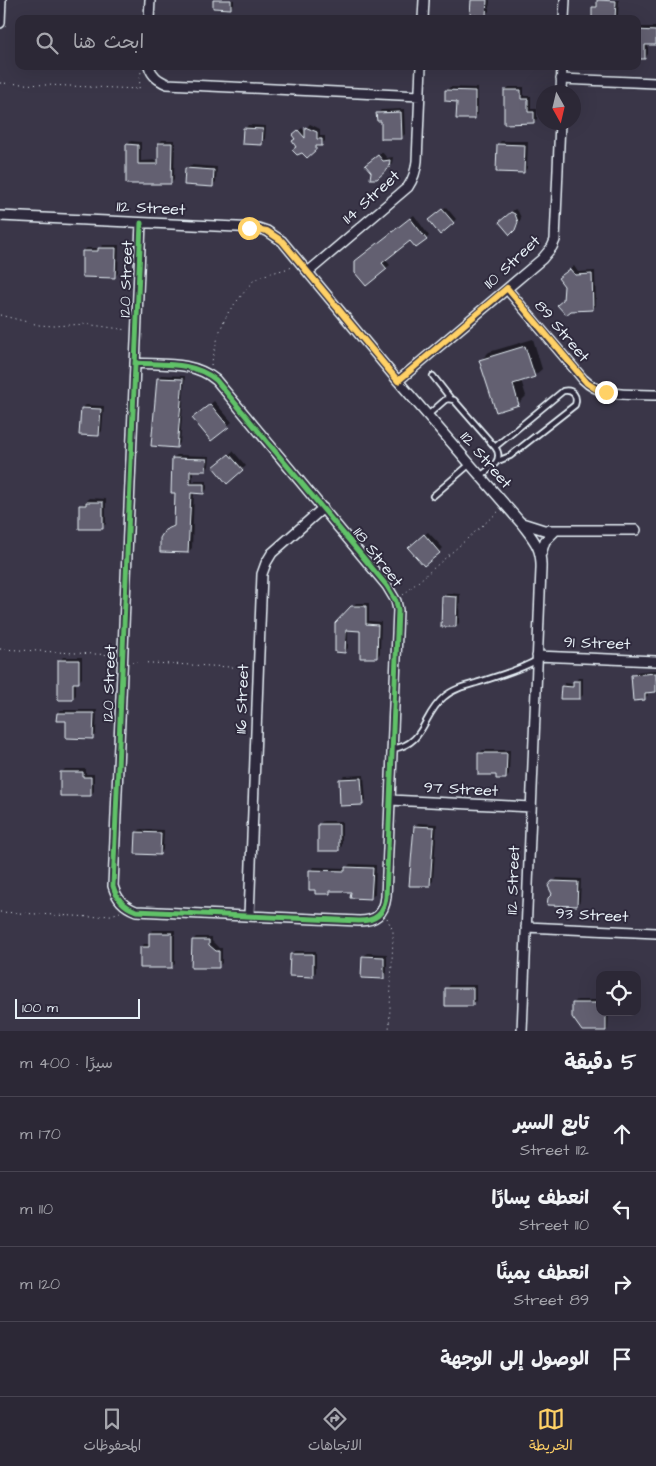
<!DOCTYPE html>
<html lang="ar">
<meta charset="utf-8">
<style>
:root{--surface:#2c2836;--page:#34303e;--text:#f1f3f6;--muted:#a6a6ad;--line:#484451;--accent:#ffd166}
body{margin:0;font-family:"Architects Daughter","Playpen Sans Arabic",sans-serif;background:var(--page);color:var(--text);direction:rtl}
.controls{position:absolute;right:15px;bottom:15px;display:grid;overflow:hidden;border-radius:10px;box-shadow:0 5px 20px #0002}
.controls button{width:45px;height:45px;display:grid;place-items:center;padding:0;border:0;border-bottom:1px solid var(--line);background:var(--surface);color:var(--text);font:25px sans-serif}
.compass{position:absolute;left:536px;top:85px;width:45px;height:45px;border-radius:50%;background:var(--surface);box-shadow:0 5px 20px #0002;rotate:172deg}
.scale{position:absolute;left:15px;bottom:12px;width:125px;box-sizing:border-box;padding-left:5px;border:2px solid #e8f1f8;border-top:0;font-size:14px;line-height:18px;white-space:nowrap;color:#e8f1f8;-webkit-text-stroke:4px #2f2a3d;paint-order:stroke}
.stop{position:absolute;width:15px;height:15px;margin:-11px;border:4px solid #ffd166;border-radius:50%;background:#fff}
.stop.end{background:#ffd166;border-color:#fff;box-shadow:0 1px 5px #0008}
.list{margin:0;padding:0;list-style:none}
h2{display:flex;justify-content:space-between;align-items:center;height:65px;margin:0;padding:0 20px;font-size:21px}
h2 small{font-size:16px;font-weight:400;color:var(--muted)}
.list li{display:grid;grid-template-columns:32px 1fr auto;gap:15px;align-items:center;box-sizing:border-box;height:75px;padding:0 20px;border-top:1px solid var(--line)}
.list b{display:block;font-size:19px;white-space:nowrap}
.list p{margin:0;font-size:16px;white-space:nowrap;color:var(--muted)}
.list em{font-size:16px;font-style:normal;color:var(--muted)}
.icon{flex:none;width:28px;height:28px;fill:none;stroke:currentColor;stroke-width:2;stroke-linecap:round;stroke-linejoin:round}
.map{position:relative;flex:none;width:656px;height:1031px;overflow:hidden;direction:ltr}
.search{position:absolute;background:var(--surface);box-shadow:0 5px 20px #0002;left:15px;right:15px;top:15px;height:55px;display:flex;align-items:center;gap:12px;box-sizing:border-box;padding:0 18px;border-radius:10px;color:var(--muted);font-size:19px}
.sheet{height:365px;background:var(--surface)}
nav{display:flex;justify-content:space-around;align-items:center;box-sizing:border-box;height:70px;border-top:1px solid var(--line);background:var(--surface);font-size:14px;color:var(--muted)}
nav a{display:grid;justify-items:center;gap:2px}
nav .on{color:var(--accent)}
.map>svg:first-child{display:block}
.shadow{fill:#0007}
.building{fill:#636171;stroke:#e8f1f8}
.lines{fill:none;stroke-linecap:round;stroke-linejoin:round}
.service-casing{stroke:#e8f1f8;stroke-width:8}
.minor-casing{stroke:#e8f1f8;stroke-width:12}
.path{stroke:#e8f1f8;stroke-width:1;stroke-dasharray:1 4;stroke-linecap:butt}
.service{stroke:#2f2a3d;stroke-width:4.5}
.minor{stroke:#2f2a3d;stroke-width:9}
.cycleway-casing{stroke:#2f2a3d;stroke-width:8}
.cycleway{stroke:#61c268;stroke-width:5}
.route{stroke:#ffd166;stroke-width:6}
.labels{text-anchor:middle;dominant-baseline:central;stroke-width:4;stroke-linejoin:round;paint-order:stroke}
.street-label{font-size:16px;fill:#e8f1f8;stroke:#2f2a3d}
</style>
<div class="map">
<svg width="656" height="1031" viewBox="0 0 656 1031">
<rect width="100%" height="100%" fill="#3a3648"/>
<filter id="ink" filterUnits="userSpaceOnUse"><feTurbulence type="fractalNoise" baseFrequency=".02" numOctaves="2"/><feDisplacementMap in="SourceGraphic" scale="10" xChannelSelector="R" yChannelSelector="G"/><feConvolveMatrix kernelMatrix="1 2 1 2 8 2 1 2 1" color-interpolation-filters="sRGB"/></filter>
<g filter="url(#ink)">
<path class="shadow" d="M215,0H234V4L230,8Z
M472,0H490L489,11L486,14Z
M599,0H619L618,15L615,18L594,7Z
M637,27H656V44H648V54L645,58L637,57Z
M450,66H478L477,68L450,67Z
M508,66H524L521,69L508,68Z
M450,87L478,88V114L474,118L458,100L446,91Z
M509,87H524V96H531V109H537V119L533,122L505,91Z
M404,109L405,134L401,138L382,120L378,113L381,110Z
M310,124L320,129V136H325V141L315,149L297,146V132L302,128L306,133L307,127Z
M248,125L266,126L265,140L261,144L245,129Z
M162,140H175L174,180L171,183H127V145L131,141L141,142V161L159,160V143Z
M501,141H528L527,168L524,172L498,144Z
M382,152L387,158L393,157L392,163L377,177L367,165Z
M190,165L217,167L216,182L212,185L186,169Z
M446,207L456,219L453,222L433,217Z
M515,209L518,211L521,218L518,225L510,233L504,218Z
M414,215L429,236L426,239L410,240L385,259L390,265L386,268L360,258Z
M103,245H119L118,273L115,277L83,251L87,248H100Z
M574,266L578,272L595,271L596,305L593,309L566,285L563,275Z
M533,339L542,369L534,376L521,380L526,396L518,404L481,360L489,352Z
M161,375L185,376L180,443L176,447L158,378Z
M214,401L232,422L212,440L197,415Z
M86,405L104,406L102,431L98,435L82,408Z
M233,451L246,466L227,482L218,464Z
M177,455L210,456L209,466L206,470H193V481H207V489L204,493L194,492L192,548L188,552L166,531L170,527L175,524L177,492L173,458Z
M90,498L106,499V524L102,527L81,506Z
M428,532L443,548L425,565L413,544Z
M447,593L460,594L459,623L456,626L444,597Z
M356,603H369V621L381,622L380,653L377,657L361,629H348V648L345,651L337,624Z
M63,657H82V678L79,681H76V695L72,699L60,661Z
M656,670V691L648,692V695L645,698L632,676L636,672Z
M578,678H583V695L580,698L562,687L565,683L574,684Z
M61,710H97L96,734L93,737L58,713Z
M483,750H510L509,774L506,778L498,774L479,753Z
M65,769H86V774H94V791L91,795L62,772Z
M364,775L366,800L362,804L340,779L344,776Z
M323,821H342V846L339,849L319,824Z
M418,823L437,824L433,881L429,885L415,827Z
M141,829L164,830L163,850L159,854L137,832Z
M350,864L376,865L375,894L371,898L352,891L333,890L329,893L317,889L311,871L314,867L346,868Z
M557,878L581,879L580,901L577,905L554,894L549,887Z
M153,930H175V964L171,967L141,948L144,944H150V933Z
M196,937H212V941L219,948H222V963L218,966L193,940Z
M295,951H316V972L312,976L291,954Z
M367,953L387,954V974L383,977L363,957Z
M450,985H476V1001L472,1004L446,989Z
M577,1000H600V1012H609L608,1029L607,1031H583L573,1003Z"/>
<path class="building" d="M213,0H231V9L213,8Z
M471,0H487L486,16L470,15Z
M597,0L616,1L615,19H592V7H597Z
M637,30L656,31V45H645V59H637Z
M445,90L475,91V119H456L457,102L445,101Z
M504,90H521V99H528V112H534V123L504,124Z
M401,112L402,139H381V121H377L376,113Z
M305,127L317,132V139H322V146H316V150L307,158L302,153L297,155L292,150L296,147L292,141L295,139L292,135L298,130L305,138Z
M243,128L263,129L262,145L242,144Z
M158,143H172L171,184H126V144L138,145V164H158Z
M497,144L525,145L524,173L496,172Z
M378,155L383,161L390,160L389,168L377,179H370L371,172L365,165Z
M185,168L214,170L213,187L184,185Z
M442,209L454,223L440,235L428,220Z
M511,212L515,214L518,222L515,230L510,235L499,222Z
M410,218L427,240L416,248L410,241L382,263L387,269L366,286L355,273V261Z
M98,248H116L115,278L82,277V251H98Z
M570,269L575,275L592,274L593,310L571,311L566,315L557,305L563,300L564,286L558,278Z
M525,346L535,377L513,384L519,405L496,412L479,360Z
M157,378L183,379L177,448L151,446Z
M210,404L229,427L211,441L192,418Z
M81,408L101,409L99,436L79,435Z
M229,454L243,470L227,484L213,467Z
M172,458L207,459L206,471H190V484H204V494L191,493L188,553L160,552V538L165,530L174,526L175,493H171Z
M86,502H103V529H79V505H86Z
M424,534L440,553L424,566L408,548Z
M442,596L457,597L456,627H441Z
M351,606H366V624L378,625L377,658H360V631L346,630L345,653L335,652V623Z
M58,660H79V683H73V700H58Z
M656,673V692L645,693V700L633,701L631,675Z
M573,681H580V699H560L561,686L573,687Z
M57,713H94L93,739L66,738V721H56Z
M478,753H507L506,779H496V775H478Z
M60,772H83V777H91V796H60Z
M361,778L363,805L340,806L339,779Z
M318,824H339V851H318Z
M414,826L434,827L430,886H409Z
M136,832L161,833L160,855L135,854Z
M345,867L373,868L371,899L350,898L351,892H344V891H330V894H315V890H309V870L345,871Z
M552,881L578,882L577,906L547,905L548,898L552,894L548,886Z
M149,933H172V968H140V947H149Z
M192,940H209V945L216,951H219V968H191Z
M290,954H313V977L289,976Z
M362,956L384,957V979L361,978Z
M445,988H473V1006H445Z
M572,1003H600V1012H606V1031H582L572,1017Z"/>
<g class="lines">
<defs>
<path id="service" d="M433,376L451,399
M428,415L445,400L448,399L454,400L495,447C505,460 490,469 480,476
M495,447L563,391C573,389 578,396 575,405L510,456L498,461
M433,496L470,464
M392,749C426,744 422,715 444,697C453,689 465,686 476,683C497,676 518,671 537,660"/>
<path id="minor" d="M149,19L150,0
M423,19L424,0
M564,19L565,0
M0,23L1,0
M149,66C152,76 158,80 167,84L420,96
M561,79L656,83
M561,92L562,66
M0,216L258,228L267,231L282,241L398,381L521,523C533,539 542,547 541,569L522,1031
M308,272L408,187C414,178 416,171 417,161L421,66
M507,289L583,379C601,398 631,394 656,395
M135,363C163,365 193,361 216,380L387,586L396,601L398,610L386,897C384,914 376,921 359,921L136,911C123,906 117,899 113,886L141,223
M398,381L542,259L552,247L555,240L560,122
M522,523L544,530H636
M541,554L545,541L556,530
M537,656L656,661
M390,800L531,807
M249,916L262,574L266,563L272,553L323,508
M526,927L656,933"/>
</defs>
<use href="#service" class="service-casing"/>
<use href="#minor" class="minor-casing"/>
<path class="path" d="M0,83L139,89L141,71
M0,315L39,325L54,326L85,324L128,330
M211,365L219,333L224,321L229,311L254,280L261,276L293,267
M403,595L499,511
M0,649L114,655
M132,662L250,668
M0,912L92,917L111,915L120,912
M387,918L393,931V938L389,1031"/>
<use href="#service" class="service"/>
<use href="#minor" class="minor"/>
<defs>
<path id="cycleway" d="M135,363C163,365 193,361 216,380L387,586L396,601L398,610L386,897C384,914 376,921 359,921L136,911C123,906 117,899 113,886L141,223"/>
</defs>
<use href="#cycleway" class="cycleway-casing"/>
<use href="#cycleway" class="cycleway"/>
</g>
</g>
<g class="lines" filter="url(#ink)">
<path class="route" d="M249,228L267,231L282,241L398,381L507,288L587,383L599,391L606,392"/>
</g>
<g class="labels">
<g class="street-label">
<text transform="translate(371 197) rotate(-42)">114 Street</text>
<text transform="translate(151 208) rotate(3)">112 Street</text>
<text transform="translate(512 262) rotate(-43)">110 Street</text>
<text transform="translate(126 279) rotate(-88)">120 Street</text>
<text transform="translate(562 331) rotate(50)">89 Street</text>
<text transform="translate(486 460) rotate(49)">112 Street</text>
<text transform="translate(378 557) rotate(52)">118 Street</text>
<text transform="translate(597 643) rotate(2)">91 Street</text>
<text transform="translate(109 683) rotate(-88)">120 Street</text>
<text transform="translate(242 699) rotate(-88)">116 Street</text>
<text transform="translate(461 789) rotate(3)">97 Street</text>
<text transform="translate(513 880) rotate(-88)">112 Street</text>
<text transform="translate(592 915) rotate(3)">93 Street</text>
</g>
</g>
</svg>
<div class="controls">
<button><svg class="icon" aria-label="locate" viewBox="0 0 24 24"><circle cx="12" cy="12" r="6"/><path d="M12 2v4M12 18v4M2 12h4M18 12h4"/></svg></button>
</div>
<svg class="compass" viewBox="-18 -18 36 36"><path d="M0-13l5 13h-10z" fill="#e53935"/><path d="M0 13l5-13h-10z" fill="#a6a6ad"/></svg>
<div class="scale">100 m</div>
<div class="stop" style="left:249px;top:228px"></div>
<div class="stop end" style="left:606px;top:392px"></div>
<div class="search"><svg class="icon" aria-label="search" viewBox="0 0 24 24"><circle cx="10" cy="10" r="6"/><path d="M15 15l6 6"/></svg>ابحث هنا</div>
</div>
<section class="sheet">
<h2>5 دقيقة<small>سيرًا · 400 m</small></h2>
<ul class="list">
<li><svg class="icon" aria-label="ahead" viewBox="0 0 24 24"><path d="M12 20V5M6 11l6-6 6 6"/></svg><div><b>تابع السير</b><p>112 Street</p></div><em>170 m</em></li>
<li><svg class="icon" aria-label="left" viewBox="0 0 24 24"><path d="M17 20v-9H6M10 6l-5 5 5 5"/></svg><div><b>انعطف يسارًا</b><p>110 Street</p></div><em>110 m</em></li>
<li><svg class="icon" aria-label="right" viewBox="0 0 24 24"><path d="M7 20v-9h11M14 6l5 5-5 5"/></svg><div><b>انعطف يمينًا</b><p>89 Street</p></div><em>120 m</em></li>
<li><svg class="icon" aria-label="arrive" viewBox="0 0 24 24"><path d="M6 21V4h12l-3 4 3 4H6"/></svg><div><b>الوصول إلى الوجهة</b></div></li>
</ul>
</section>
<nav>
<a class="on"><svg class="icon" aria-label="map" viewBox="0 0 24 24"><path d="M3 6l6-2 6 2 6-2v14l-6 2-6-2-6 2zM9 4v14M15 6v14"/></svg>الخريطة</a>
<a><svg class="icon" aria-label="directions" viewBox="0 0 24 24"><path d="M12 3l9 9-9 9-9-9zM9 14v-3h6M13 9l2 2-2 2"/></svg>الاتجاهات</a>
<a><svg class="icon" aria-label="saved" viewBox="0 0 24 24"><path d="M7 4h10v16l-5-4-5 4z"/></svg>المحفوظات</a>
</nav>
